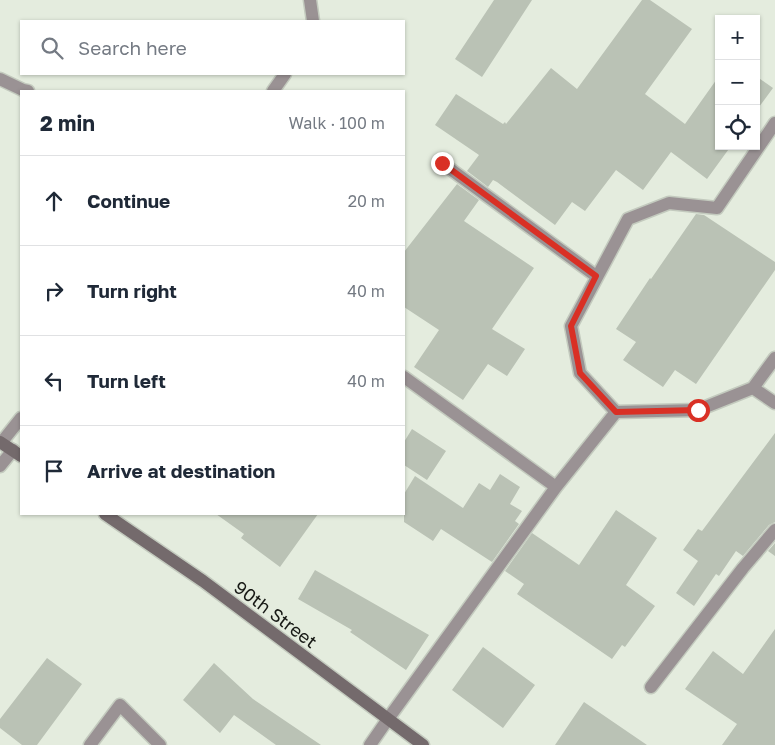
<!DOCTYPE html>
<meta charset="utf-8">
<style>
:root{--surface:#fff;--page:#f2f2f3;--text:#1f2937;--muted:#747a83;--line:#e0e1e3}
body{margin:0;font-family:"Golos Text",sans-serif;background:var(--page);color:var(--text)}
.controls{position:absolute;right:15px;top:15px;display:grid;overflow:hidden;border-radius:0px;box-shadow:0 1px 4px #0004}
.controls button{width:45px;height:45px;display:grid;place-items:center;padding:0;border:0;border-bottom:1px solid var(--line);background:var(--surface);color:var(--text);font:25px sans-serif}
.stop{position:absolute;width:15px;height:15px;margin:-11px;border:4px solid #d93025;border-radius:50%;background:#fff}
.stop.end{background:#d93025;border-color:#fff;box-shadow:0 1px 5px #0008}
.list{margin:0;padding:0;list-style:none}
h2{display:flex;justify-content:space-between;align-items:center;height:65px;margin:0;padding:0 20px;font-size:21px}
h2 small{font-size:16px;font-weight:400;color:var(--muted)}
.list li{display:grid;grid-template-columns:32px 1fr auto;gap:15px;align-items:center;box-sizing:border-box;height:90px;padding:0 20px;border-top:1px solid var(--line)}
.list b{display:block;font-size:19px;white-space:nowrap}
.list em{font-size:16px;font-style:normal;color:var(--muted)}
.icon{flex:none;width:28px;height:28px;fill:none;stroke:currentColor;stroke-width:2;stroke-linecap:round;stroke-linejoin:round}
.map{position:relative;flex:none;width:775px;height:745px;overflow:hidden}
.search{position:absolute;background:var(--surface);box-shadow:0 1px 4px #0004;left:20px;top:20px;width:385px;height:55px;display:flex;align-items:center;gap:12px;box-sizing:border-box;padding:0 18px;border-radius:0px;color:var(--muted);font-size:19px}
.panel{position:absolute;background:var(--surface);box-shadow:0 1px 4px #0004;left:20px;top:90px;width:385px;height:425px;border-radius:0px}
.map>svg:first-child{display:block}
.building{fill:#bac2b5}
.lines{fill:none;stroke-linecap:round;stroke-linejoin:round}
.lane-casing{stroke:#c3cabe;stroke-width:15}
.street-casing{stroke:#c3cabe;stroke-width:15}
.secondary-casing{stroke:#c3cabe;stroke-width:15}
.lane{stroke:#9a9294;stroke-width:12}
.street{stroke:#9a9294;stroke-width:12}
.secondary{stroke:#746a6c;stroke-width:12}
.route{stroke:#d93025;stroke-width:6}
.labels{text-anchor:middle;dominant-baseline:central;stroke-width:4;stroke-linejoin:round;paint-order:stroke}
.street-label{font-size:18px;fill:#171915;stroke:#e4ecde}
</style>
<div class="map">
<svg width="775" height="745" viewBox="0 0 775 745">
<rect width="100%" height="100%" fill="#e4ecde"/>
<path class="building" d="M494,0H532L482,77L455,59Z
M642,0H650L692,29L645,94L685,124L719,76V146H731L707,179L671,152L643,190L616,170L585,211L572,202L555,225L497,182L493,180L488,187L467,171L479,155L435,125L456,94L503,124L505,122L506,124L551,68L577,89Z
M756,76L773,88L756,111Z
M457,184L479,200L464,221L534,268L492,329L525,349L507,376L488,364L463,400L414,367L439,330L404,307V252Z
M696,214L704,215L775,262V270L696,384L675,370L663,387L623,360L636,342L616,329L650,278L651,279Z
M412,429L446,451L427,480L404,465V442Z
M775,433V522L769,525L743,556L736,551L719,576L716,574L694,606L676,593L698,561L683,550L698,529L702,531Z
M500,474L520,487L510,504L522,511L515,521L519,524L492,562L441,529L433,541L404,522V494L415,476L463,508L479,483L490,490Z
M616,510L657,538L626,585L655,606L625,647L622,645L612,659L517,594L524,584L505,571L532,533L579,565Z
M216,514H318L280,567L241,538L244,534Z
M775,543V556L768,551Z
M315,570L429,635L406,670L350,632L352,630L298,599Z
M775,629V745H722L737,724L685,689L713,651L743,674Z
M483,647L535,685L503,728L452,690Z
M47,658L82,684L37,745H22L0,728V719Z
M214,663L253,699L321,745H276L234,715L220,733L183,700Z
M584,702L647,745H555Z"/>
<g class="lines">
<defs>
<path id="lane" d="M753,388L775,403
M616,412L698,410L753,388L775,358
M0,466L13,450
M651,687L743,568L775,530
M90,745L120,705L160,745
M370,745L388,719"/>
<path id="street" d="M310,0L313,21
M0,79L23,90L28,91
M273,91L285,74
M442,163L596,276
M404,377L556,487
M1,443L21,418
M388,719L556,487L616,412L580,373L571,326L628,219L669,203L717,208L775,123"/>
<path id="secondary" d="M0,442L21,456
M105,514L203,581L423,745"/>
</defs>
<use href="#lane" class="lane-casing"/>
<use href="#street" class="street-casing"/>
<use href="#secondary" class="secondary-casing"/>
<use href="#lane" class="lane"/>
<use href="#street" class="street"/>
<use href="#secondary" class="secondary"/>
</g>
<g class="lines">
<path class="route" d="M442,163L596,276L571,326L580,373L616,412L698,410"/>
</g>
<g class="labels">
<g class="street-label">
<text transform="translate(276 614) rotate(37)">90th Street</text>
</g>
</g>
</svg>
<div class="controls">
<button>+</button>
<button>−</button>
<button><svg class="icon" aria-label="locate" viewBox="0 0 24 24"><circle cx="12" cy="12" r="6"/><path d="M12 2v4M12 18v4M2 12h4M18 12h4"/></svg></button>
</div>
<div class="stop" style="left:698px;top:410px"></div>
<div class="stop end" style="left:442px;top:163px"></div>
<div class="search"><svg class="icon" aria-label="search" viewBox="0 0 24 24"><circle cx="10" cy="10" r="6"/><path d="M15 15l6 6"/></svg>Search here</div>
<section class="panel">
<h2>2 min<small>Walk · 100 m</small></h2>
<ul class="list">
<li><svg class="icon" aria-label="ahead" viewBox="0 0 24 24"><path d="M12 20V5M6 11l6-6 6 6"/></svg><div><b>Continue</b></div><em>20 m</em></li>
<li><svg class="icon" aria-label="right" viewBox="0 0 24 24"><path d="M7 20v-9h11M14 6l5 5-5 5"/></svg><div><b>Turn right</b></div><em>40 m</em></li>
<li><svg class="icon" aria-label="left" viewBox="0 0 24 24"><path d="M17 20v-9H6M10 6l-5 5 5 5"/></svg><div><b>Turn left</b></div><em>40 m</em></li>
<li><svg class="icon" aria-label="arrive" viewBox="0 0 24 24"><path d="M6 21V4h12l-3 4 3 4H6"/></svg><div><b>Arrive at destination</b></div></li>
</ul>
</section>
</div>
